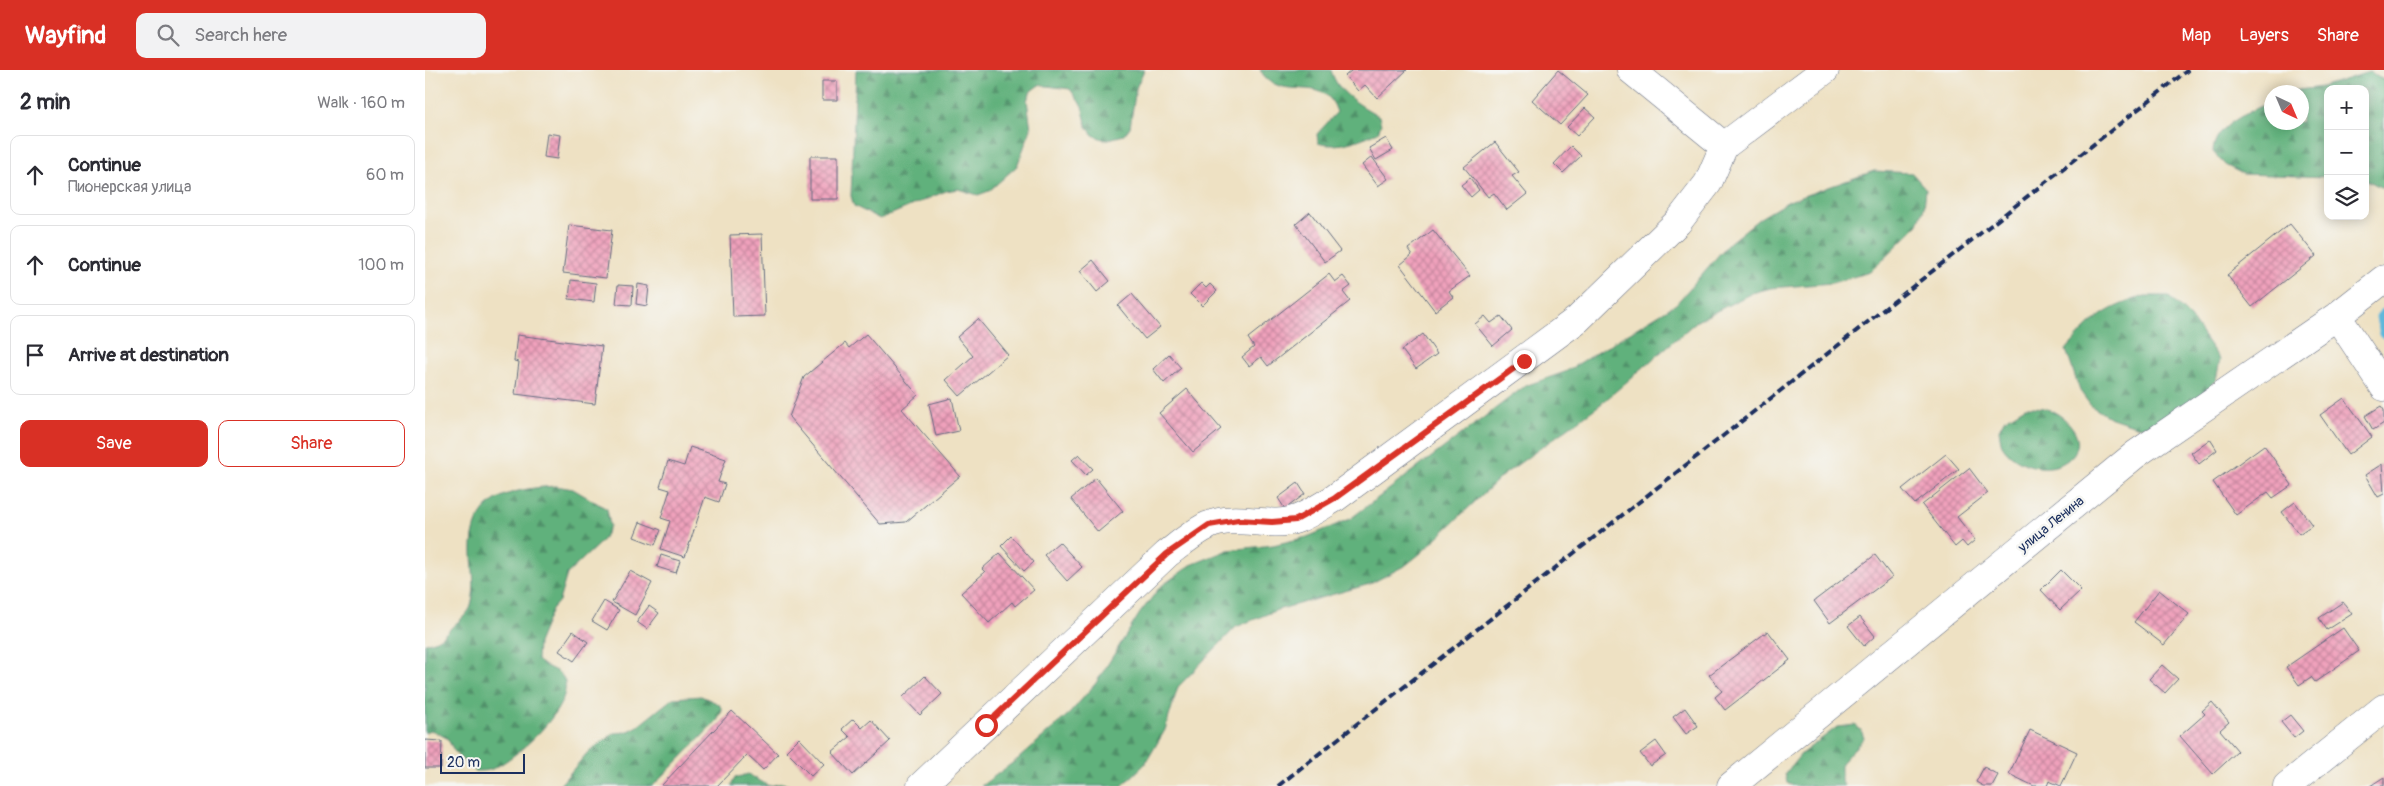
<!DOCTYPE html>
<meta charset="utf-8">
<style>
:root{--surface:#fff;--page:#f2f2f3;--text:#2b2b33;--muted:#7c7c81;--line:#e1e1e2;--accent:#d93025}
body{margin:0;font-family:Pangolin,sans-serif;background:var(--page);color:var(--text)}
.controls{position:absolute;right:15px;top:15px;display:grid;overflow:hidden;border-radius:10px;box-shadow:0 2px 12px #0003}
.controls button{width:45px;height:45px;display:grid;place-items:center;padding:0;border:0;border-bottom:1px solid var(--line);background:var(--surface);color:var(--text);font:25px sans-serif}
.compass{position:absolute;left:1839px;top:15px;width:45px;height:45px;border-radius:50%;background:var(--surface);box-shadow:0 2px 12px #0003;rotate:136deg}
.scale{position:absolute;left:15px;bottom:12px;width:85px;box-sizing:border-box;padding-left:5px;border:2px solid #1b2f5e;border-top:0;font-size:14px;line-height:18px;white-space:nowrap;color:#1b2f5e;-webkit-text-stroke:4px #f6f6f2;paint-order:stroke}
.stop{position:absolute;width:15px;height:15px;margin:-11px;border:4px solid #d93025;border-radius:50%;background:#fff}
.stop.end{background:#d93025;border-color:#fff;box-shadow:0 1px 5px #0008}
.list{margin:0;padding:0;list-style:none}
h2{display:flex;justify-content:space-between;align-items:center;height:65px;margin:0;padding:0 20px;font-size:21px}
h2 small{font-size:16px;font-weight:400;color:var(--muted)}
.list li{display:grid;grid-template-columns:32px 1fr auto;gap:15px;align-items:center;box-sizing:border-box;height:80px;margin:0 10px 10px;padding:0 10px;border:1px solid var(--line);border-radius:10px}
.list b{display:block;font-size:19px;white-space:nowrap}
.list p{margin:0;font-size:16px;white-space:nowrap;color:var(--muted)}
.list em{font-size:16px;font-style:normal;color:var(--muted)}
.actions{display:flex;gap:10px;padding:15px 20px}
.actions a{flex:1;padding:11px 0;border:1px solid var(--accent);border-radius:10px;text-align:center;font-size:18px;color:var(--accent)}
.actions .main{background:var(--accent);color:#fff}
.icon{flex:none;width:28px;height:28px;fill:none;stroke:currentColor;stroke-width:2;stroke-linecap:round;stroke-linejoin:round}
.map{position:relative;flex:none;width:1959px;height:716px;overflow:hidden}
header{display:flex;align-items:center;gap:30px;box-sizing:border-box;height:70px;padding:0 25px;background:var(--accent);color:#fff}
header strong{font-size:24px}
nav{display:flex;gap:28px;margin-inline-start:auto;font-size:18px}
.search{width:350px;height:45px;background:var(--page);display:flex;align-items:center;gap:12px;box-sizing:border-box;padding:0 18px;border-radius:10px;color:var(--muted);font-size:19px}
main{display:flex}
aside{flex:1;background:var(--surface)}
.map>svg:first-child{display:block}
.forest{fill:url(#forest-firs);stroke:#3e706d}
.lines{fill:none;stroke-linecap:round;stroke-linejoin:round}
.stream{stroke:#5eb8db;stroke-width:9}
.building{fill:url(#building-cross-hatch)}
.street-casing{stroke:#656d81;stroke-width:29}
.street{stroke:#fff;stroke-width:28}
.rail{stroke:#1b2f5e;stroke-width:4;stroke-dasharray:8 4;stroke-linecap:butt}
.route{stroke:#d93025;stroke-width:6}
.labels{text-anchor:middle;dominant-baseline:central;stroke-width:5;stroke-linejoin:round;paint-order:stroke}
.street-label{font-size:14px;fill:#1b2f5e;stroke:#f6f6f2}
</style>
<header>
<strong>Wayfind</strong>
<div class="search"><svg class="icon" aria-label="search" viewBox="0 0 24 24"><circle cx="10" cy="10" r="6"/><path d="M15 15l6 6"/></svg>Search here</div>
<nav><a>Map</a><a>Layers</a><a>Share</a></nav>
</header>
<main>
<aside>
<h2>2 min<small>Walk · 160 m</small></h2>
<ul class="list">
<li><svg class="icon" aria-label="ahead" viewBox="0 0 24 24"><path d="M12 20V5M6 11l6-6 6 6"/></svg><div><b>Continue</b><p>Пионерская улица</p></div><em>60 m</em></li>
<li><svg class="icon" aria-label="ahead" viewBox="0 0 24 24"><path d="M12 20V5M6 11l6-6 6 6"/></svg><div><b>Continue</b></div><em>100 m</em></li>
<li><svg class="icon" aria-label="arrive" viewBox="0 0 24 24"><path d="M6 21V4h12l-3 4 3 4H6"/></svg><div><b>Arrive at destination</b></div></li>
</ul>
<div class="actions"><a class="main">Save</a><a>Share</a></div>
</aside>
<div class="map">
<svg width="1959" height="716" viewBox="0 0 1959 716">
<defs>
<pattern id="forest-firs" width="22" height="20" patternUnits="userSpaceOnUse" patternTransform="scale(1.25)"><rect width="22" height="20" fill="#61b17c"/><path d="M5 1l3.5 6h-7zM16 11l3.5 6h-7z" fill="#4f9069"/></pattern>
<pattern id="building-cross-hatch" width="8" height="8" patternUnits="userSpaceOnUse" patternTransform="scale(1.25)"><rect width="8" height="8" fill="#f0a1bc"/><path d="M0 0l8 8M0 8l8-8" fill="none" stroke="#c2849c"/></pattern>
</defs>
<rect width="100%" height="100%" fill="#f6f6f2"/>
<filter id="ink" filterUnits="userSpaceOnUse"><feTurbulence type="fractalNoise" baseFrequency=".02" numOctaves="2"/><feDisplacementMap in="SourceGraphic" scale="10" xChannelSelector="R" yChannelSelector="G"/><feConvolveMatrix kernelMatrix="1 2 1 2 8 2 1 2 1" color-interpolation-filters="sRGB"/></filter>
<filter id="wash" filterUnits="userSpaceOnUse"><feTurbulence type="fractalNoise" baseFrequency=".0096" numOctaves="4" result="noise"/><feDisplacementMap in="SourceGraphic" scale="20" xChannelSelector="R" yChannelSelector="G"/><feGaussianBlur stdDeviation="1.12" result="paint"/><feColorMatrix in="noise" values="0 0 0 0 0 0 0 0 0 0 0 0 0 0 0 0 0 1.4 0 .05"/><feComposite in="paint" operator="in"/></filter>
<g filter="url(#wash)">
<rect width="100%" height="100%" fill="#eee1c3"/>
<path class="forest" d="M431,0H719L711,18L705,57L699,65L680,70L668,65L662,57L657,36L645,19L614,15L606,21L602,30L606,59L592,96L564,121L553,125L533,119L521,121L455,149L429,136L426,126Z
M835,0H906C912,23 935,35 954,46L956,55L953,62C934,70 913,79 893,73L892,64L912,42C899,0 856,36 835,0Z
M1944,2L1959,9V119L1940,109V19H1903V107L1818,104L1800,95L1788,82C1789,54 1825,43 1846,31V52H1876V22H1861L1865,21L1897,17Z
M1449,101L1487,103L1501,119L1499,138L1492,156L1445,202L1407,213L1346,218L1327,223L1272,251L1176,334L1077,406L996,483L981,495L945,514L852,540L811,557L753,617L740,660L720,694L697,716H556L593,689L645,643L671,613L715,543L735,517L766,495L803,480L848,475L882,467L925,449L1100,316L1140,302L1251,234L1304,173L1335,148L1364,131Z
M1720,226H1743L1765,247L1795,290L1791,310L1768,333L1741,351L1714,357L1684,347L1666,336L1655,321L1641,280C1670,247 1678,239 1720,226Z
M1600,337C1606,337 1613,337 1619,338C1639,343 1666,369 1645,388C1626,406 1589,396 1577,375C1575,371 1575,364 1574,360L1579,350Z
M131,416L148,419L182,439L185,456L177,471L142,504L134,531L127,539L113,573L112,590C119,598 135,599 139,609C150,637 91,688 69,698C64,701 56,701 50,701L31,684L22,668L6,660L0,663V573C13,572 19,565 28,556C34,551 44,543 46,536C52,516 46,495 47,475C50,424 90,419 131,416Z
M276,626L294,634L297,640L292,651L228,716H134L163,682L189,663L202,662L213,656L248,628Z
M1430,655L1436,660L1439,668L1416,693V711L1420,716H1370L1362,712L1360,704L1376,684L1412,657Z
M323,704L344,716L358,713L365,716H306L310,708Z"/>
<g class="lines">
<path class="stream" d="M1959,243L1955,247L1959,264"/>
</g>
<g id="blocks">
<path class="building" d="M927,0H982L952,28L940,15L933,21L920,6Z
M1133,0L1163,25L1135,55L1107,30Z
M397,11H412V30H397Z
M1160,38L1170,47L1152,66L1142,57Z
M122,63L135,65L132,89L119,87Z
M961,68L968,80L951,90L944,78Z
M1070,72L1094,102L1087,106L1102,124L1082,140L1069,123L1063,127L1039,97Z
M1146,76L1156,86L1138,103L1129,94Z
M385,86H413V129H385Z
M947,87L963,109L953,116L937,95Z
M1045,108L1054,120L1046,127L1036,115Z
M885,142L915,181L900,192L871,154Z
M1865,154L1891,186L1827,237L1802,205Z
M144,155L187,160L181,208L138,203Z
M1008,160L1045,206L1024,221L1028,227L1010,241L975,195L987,185L983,179Z
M337,164L340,246L308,247L305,165Z
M668,190L685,211L672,222L655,201Z
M904,204L910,212L918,206L926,216L918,222L925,231L843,296L836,287L824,296L817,287L829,277L823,268Z
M146,210L171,213L169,232L144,229Z
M776,213L781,218L785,214L792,221L777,236L765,224Z
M213,214L224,216L222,236L211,234Z
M193,215L208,216L207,235L191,234Z
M707,224L735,257L720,269L693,236Z
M1060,246L1066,253L1076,246L1087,260L1068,276L1050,254Z
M553,249L583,285L535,326L521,310L548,286L532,267Z
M441,264L493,325L477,339L535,406L481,452L455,454L364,347L379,307L420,273L424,278Z
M998,264L1012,284L991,299L977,280Z
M92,265L177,276L170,334L90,324L94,292L89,291Z
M744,284L756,298L739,313L728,299Z
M762,319L796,359L768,382L734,343Z
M527,328L534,361L511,366L504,334Z
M1919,328L1947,367L1923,385L1895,345Z
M1956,336L1959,340V353L1948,360L1940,346Z
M1785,369L1792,380L1774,394L1766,383Z
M1839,375L1867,415L1848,428L1843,422L1811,445L1788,412Z
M265,377L301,389L293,412L300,414L294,432L280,427L260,487L236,479L245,451L236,448L245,420L235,417L243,391L259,396Z
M654,384L668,399L661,405L647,390Z
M1521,384L1534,399L1490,434L1477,419Z
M1957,394L1959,424L1953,427L1940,405Z
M1544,398L1563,423L1532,447L1550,470L1542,477L1537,471L1530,477L1497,435Z
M671,408L698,441L673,462L646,429Z
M873,413L880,424L860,439L853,428Z
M1870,432L1887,455L1874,464L1857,442Z
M215,452L236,460L230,475L209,467Z
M586,466L609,492L599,501L576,476Z
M634,472L657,497L642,511L619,485Z
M575,483L609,520L590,536L587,532L564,553L536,523L560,502L557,499Z
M236,485L255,491L251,503L232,497Z
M1450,485L1467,507L1405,553L1389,531Z
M1636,500L1656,520L1635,540L1616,520Z
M205,501L227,513L210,545L187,532Z
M1734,520L1764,544L1739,575L1709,552Z
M179,531L194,540L182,560L167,551Z
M1918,532L1927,544L1902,560L1894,548Z
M224,536L234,543L222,559L212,552Z
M1435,547L1450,566L1439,576L1423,556Z
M1918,558L1934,581L1890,612L1886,607L1874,615L1861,597Z
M148,561L163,572L149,591L134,581Z
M1343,561L1365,590L1300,640L1290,627L1297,621L1284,605Z
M1737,595L1753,609L1740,623L1724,609Z
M500,606L517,624L495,645L478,627Z
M1787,632L1804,652L1795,660L1813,681L1788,704L1755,666L1780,644L1777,641Z
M1260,638L1273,656L1261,664L1248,647Z
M307,641L353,684L338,700L322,685L292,716H236Z
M1865,645L1878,661L1869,668L1856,652Z
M428,649L437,658L446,650L465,671L428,705L407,682L425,667L417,659Z
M1605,660L1652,682L1636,716L1624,711L1622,716H1609L1584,704Z
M374,668L399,694L386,706L361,681Z
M0,670L17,671L16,698H0Z
M1231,671L1241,685L1225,696L1215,683Z
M1559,697L1573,705L1567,716H1558L1551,712Z
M1959,707V716H1945Z"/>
</g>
</g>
<g filter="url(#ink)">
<use href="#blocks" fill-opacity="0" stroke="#656d81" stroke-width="1"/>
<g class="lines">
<defs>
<path id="street" d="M1206,0L1299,76
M1912,246L1959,317
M496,716L742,484C755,474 769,462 784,455C812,443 844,459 872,449C885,444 898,435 910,428L1153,249L1253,152L1283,113L1299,76L1400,0
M1306,716L1711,384L1912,246L1959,209
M1862,716L1959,638"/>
</defs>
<use href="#street" class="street-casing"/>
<use href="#street" class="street"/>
<path class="rail" d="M853,716L1763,0"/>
</g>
</g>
<g class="lines" filter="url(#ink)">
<path class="route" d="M561,655L742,484L784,455L813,450L847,452L871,450L910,428L1099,291"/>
</g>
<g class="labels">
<g class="street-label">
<text transform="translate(1626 454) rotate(-39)">улица Ленина</text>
</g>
</g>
</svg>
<div class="controls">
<button>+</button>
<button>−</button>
<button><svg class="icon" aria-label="layers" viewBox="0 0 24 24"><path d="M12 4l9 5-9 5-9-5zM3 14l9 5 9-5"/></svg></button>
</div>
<svg class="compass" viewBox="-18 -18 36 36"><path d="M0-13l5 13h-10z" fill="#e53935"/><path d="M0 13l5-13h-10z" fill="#7c7c81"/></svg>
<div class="scale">20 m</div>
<div class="stop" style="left:561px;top:655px"></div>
<div class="stop end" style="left:1099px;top:291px"></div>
</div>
</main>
